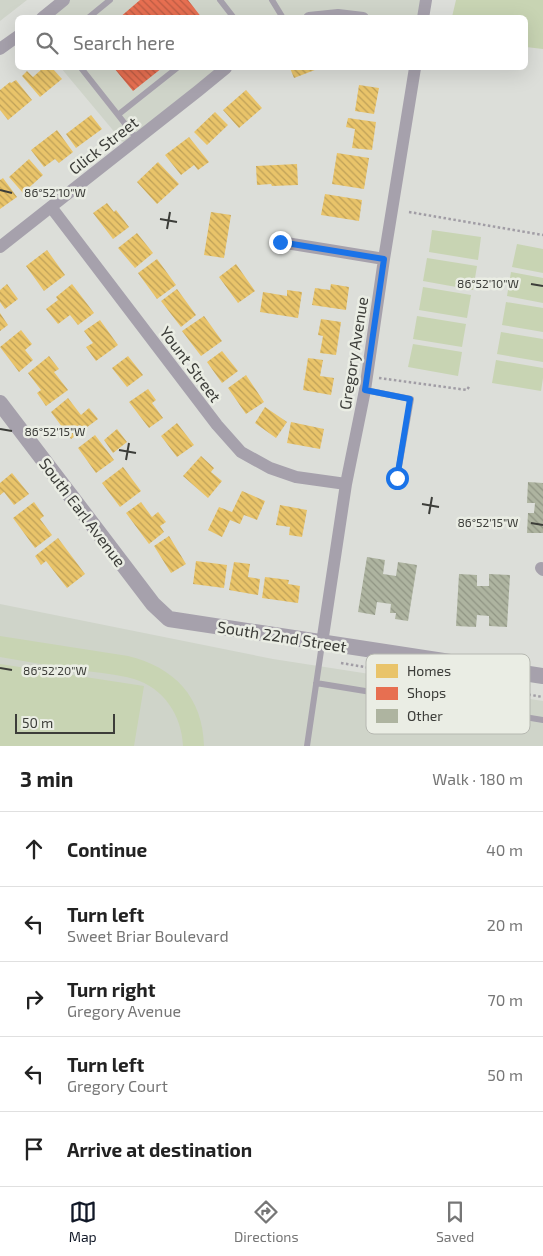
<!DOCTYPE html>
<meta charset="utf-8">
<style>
:root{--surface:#fff;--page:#f6f6f6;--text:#222;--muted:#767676;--line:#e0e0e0;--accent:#111827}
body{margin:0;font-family:"Exo 2",sans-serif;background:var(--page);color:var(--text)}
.scale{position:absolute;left:15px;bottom:12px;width:100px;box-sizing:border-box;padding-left:5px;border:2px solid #3c3d39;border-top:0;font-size:14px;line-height:18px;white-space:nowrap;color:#3c3d39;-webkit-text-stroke:4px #eaede4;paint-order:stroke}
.stop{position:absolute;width:15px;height:15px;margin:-11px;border:4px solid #1a73e8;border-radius:50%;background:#fff}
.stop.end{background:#1a73e8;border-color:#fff;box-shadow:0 1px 5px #0008}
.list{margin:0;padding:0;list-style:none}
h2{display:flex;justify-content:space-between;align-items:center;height:65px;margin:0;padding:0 20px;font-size:21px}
h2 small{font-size:16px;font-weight:400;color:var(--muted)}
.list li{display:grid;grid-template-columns:32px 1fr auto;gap:15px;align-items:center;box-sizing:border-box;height:75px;padding:0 20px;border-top:1px solid var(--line)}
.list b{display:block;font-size:19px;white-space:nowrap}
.list p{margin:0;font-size:16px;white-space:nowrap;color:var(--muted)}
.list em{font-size:16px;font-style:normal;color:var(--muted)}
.icon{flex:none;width:28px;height:28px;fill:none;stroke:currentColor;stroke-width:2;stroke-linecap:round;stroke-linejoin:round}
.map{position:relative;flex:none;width:543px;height:746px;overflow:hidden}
.search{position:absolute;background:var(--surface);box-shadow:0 5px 20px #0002;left:15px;right:15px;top:15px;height:55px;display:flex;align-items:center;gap:12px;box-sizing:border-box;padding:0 18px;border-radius:8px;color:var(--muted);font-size:19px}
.sheet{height:440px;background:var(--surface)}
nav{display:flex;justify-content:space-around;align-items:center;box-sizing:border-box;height:70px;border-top:1px solid var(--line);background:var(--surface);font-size:14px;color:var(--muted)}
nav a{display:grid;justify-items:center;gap:2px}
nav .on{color:var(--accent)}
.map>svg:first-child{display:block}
.built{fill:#cfd4c9}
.pitch{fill:#c8d4b3}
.homes{fill:url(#homes-back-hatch)}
.shops{fill:url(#shops-back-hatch)}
.building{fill:url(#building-back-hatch)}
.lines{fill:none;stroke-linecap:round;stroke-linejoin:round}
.path{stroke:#a19da5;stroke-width:2.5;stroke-dasharray:2.5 2.5;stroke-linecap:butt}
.service{stroke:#a6a1ac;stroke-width:6}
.minor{stroke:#a6a1ac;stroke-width:12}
.tertiary{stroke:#a6a1ac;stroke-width:16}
.route{stroke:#1a73e8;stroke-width:6}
.ticks{fill:none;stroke:#3c3d39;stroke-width:2}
.labels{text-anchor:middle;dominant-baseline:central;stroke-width:5;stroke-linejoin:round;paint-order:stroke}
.street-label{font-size:16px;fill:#3c3d39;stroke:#eaede4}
.key{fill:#eaede4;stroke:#b6b8b1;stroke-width:1}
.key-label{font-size:14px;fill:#3c3d39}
.ticks-label{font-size:12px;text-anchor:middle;fill:#3c3d39;stroke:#eaede4;stroke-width:5;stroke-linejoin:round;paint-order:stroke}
</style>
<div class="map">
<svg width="543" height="746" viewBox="0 0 543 746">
<defs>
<pattern id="homes-back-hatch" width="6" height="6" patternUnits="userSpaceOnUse" patternTransform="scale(1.25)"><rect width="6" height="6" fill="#e9c46a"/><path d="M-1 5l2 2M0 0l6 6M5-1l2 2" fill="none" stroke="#bea058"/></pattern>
<pattern id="shops-back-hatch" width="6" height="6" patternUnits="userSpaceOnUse" patternTransform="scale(1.25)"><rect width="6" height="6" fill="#e76f51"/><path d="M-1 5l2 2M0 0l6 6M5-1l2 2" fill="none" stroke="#bc5c44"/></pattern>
<pattern id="building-back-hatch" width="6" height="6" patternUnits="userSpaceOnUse" patternTransform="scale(1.25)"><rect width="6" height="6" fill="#aeb4a0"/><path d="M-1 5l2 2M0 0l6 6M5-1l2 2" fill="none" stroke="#8f9483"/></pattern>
</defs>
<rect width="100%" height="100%" fill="#dcded9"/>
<path class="built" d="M0,0H27L0,21Z
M64,0H426L423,18H42Z
M61,68H226L127,147Z
M0,604L273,659L543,701V746H0Z"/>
<path class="pitch" d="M456,0H543V49L526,47V18L452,17Z
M432,230L481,237L478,260L429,252Z
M517,244L543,249V273L512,267Z
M427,258L477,266L473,290L423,281Z
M511,272L543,278V303L507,296Z
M423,287L471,295L467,318L419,310Z
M506,302L543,308V332L502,325Z
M417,316L466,324L462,347L413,339Z
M501,332L543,339V362L497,354Z
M413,344L462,352L458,376L408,367Z
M496,360L543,368V378L541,391L492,383Z
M0,636L128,656C174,667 203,697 204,746H183C182,716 164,688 134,679C117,674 98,673 80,670C54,666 27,662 0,657Z
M0,664L144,686L134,746H0Z"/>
<path class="homes" d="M41,68H52L62,79L40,97L22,76L27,71L33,77L42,69Z
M290,68H320L294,78Z
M16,80L32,100L8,120L0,110V90L10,82L11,83Z
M359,85L379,88L374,114L355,111Z
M246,90L262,108L239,128L223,110Z
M215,112L228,125L207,145L194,132Z
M91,115L102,129L76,148L66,134Z
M348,118L376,122L372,150L352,148L355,129L346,127Z
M57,130L73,152L59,163L55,159L44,167L31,150Z
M189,137L209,162L198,170L194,165L181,175L165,155Z
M337,153L369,158L364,189L332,184Z
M29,159L43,175L23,193L9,177Z
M158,162L179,184L157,204L137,182Z
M297,164L298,185L272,186L271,184L257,185L256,166Z
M3,178L17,197L0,209V180Z
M325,194L362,200L359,221L321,215Z
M107,203L114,212L116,210L129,227L113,239L93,213Z
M211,212L231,215L224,258L204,255Z
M137,233L153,253L135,268L118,248Z
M47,250L65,275L44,291L26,266Z
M157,259L176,285L157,299L138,273Z
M236,264L255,291L238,303L219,277Z
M7,284L18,299L5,309L0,302V290Z
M72,284L94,313L78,325L70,315L58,324L46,309L58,300L56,297Z
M331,284L349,287L346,310L312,305L315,288L330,290Z
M177,289L196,315L181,327L161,301Z
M287,290L302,292L298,318L260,312L263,292L287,296Z
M0,313L8,325L0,331Z
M204,316L222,341L201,356L182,331Z
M321,319L341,322L336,355L320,353L323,336L318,335Z
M100,320L118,345L96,361L86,347L93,343L84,331Z
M21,330L32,344L25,350L33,360L19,372L0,347Z
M222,351L238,371L222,383L207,362Z
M49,356L59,369L54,372L68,390L46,406L37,393L41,390L28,373Z
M128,356L143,375L127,387L112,368Z
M308,358L323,360L320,376L334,378L331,395L303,390Z
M246,375L264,402L246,414L228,388Z
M148,389L156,400L152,403L163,418L149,428L129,402Z
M68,398L81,415L89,408L98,419L71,439L51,412Z
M265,407L287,422L276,438L255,423Z
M291,422L324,429L320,449L287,443Z
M177,423L194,445L177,457L161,436Z
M117,429L127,442L113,453L104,440Z
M95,435L114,460L96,473L78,448Z
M201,456L214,468L211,472L222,481L208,498L183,476Z
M123,467L141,491L120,507L102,483Z
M12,473L29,494L14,505L4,492L0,495V483Z
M242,491L265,501L257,520L244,515L240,524L230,520L222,537L208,530L219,507L232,512Z
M34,502L44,516L40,519L52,535L35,548L13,518Z
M141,502L152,517L158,512L166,522L160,526L164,532L149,544L126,513Z
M280,505L307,510L302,537L289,535L290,527L276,525Z
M169,536L186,564L171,573L154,546Z
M58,538L85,574L67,588L46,561L41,565L35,556Z
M196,561L227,565L224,588L193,584Z
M234,562L250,564L248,577L260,579L258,595L229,590Z
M265,577L289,580L288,584L300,586L298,603L262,598Z"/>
<path class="shops" d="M140,0H188L202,18H119Z
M114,68H162L133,91Z"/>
<path class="building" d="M528,482L543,483V533H527L528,513H534L535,503H527Z
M367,557L385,560L383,574L396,576L398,562L417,565L408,621L395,619L396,613H390L391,604L377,602L375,615L358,612Z
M459,574L477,575V586H489V574L510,575L507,627L489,626V616L477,615L476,627L456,626Z"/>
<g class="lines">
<path class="path" d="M409,212L543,235
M379,378L467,390L470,385
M341,663L543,697"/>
<path class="service" d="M220,0L234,18
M272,0L283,18
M88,18L110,0
M81,68L137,139
M119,114L177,68
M365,390L411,399L397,478
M316,683L543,720
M307,746L322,644"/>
<path class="minor" d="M42,18L64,0
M309,18L338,15L363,18
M423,18L426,0
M0,49L18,36
M51,207L217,425L241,452L270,468L296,477L346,484
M280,242L384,259
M0,247L198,91L226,68
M541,568L543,570
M322,643L346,484L365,390L384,259L415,68"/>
<path class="tertiary" d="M0,403L153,604L169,619L543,676"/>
</g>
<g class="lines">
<path class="route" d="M280,242L384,259L365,390L410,399L397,478"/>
</g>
<path class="ticks" d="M0,190L12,193M160,219L177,222M167,229L170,212M531,284L543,286M0,429L12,431M119,450L136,453M126,460L129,443M422,504L439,507M429,514L432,497M531,523L543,525M0,668L12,670"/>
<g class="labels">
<g class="street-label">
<text transform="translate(103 145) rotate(-38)">Glick Street</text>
<text transform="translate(353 353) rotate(-81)">Gregory Avenue</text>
<text transform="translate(191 364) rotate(53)">Yount Street</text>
<text transform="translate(83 512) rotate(53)">South Earl Avenue</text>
<text transform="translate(282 636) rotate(9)">South 22nd Street</text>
</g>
</g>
<rect x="366" y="654" width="164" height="80" rx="8" class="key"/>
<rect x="376" y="664" width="22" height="14" fill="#e9c46a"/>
<rect x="376" y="687" width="22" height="13" fill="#e76f51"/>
<rect x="376" y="709" width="22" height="14" fill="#aeb4a0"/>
<g class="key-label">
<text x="407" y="676">Homes</text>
<text x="407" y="698">Shops</text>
<text x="407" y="721">Other</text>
</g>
<g class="ticks-label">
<text x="55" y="197">86°52'10"W</text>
<text x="488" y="288">86°52'10"W</text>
<text x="55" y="436">86°52'15"W</text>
<text x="488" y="527">86°52'15"W</text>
<text x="55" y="675">86°52'20"W</text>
</g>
</svg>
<div class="scale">50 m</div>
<div class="stop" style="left:397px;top:478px"></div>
<div class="stop end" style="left:280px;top:242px"></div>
<div class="search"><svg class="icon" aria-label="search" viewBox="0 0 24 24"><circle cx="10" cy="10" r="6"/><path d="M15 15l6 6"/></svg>Search here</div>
</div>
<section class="sheet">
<h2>3 min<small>Walk · 180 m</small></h2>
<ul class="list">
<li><svg class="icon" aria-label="ahead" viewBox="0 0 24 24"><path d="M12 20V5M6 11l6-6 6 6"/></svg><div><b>Continue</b></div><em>40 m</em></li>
<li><svg class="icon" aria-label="left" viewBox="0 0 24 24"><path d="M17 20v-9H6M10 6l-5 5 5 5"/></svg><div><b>Turn left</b><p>Sweet Briar Boulevard</p></div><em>20 m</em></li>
<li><svg class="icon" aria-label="right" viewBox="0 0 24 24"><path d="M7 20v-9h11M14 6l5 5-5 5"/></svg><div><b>Turn right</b><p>Gregory Avenue</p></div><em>70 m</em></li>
<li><svg class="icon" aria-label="left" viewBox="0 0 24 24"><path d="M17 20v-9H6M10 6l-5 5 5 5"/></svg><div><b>Turn left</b><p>Gregory Court</p></div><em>50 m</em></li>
<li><svg class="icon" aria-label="arrive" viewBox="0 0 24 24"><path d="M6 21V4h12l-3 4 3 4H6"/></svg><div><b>Arrive at destination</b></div></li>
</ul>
</section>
<nav>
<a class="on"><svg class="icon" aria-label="map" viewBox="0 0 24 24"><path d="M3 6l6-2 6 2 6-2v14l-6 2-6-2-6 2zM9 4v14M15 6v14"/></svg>Map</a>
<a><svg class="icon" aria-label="directions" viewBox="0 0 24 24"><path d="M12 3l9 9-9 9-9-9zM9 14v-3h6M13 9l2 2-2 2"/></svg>Directions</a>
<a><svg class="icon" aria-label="saved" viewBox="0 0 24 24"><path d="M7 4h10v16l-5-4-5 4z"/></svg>Saved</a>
</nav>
